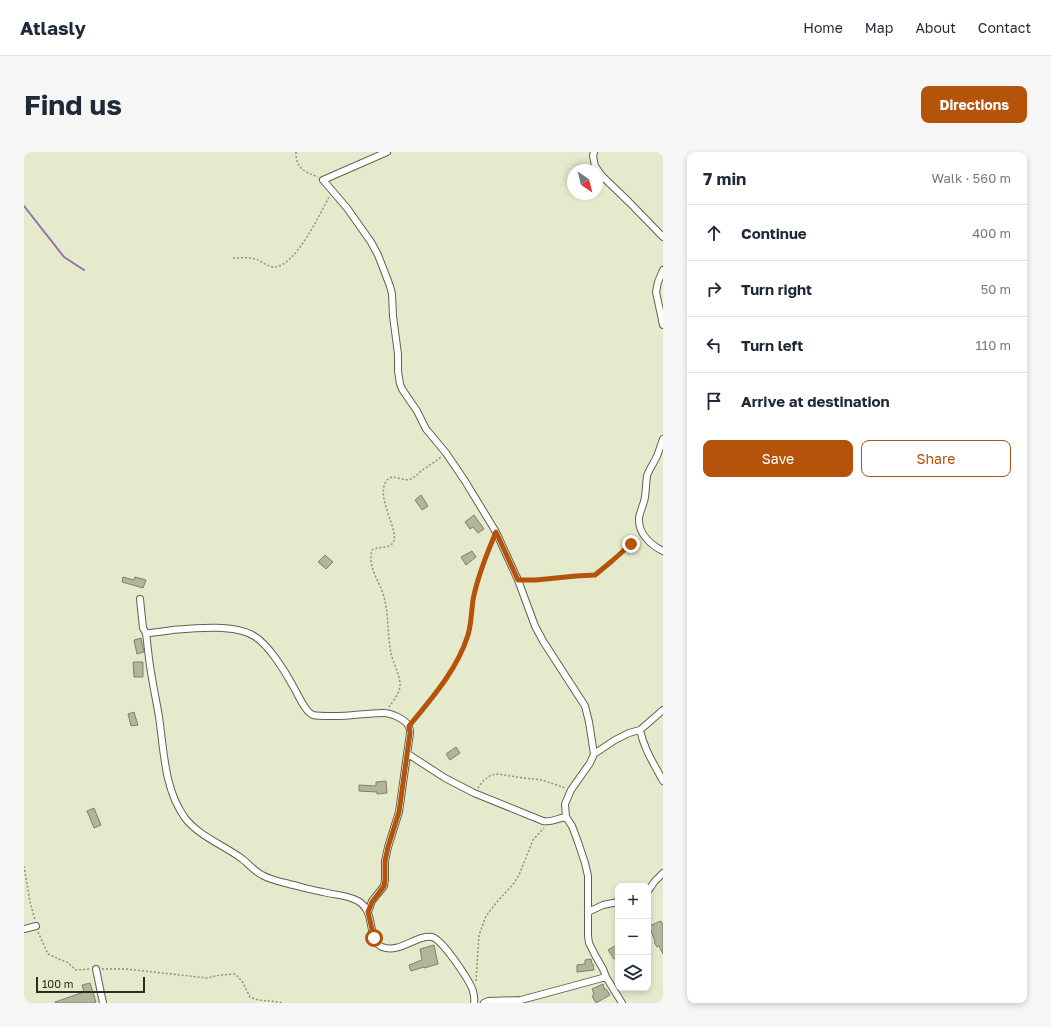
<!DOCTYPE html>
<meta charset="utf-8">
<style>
:root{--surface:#fff;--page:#f6f6f7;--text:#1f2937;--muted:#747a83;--line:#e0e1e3;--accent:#b45309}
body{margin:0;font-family:"Golos Text",sans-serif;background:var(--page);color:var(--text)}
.controls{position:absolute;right:12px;bottom:12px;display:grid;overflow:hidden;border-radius:8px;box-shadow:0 2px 6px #0003}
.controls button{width:36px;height:36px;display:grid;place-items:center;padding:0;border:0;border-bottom:1px solid var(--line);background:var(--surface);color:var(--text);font:20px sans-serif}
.compass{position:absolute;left:543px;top:12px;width:36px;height:36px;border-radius:50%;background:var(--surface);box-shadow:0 2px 6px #0003;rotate:145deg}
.scale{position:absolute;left:12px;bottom:10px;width:109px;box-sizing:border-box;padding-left:4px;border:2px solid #2b2d22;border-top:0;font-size:11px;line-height:14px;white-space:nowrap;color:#2b2d22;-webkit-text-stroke:3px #e6eacd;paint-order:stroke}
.stop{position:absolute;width:12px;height:12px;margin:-9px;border:3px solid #b45309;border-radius:50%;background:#fff}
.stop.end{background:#b45309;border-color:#fff;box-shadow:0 1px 4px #0008}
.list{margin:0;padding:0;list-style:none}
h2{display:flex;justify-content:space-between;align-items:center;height:52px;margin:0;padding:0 16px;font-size:17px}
h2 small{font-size:13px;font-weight:400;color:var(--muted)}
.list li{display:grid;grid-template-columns:26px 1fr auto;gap:12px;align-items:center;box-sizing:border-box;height:56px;padding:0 16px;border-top:1px solid var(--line)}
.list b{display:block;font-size:15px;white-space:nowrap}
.list em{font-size:13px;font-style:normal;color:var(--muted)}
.actions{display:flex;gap:8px;padding:12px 16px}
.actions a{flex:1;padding:9px 0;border:1px solid var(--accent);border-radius:8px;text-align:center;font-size:14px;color:var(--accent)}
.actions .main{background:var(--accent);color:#fff}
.icon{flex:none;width:22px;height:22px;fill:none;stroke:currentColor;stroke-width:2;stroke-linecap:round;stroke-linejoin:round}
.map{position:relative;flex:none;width:639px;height:851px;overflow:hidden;border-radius:8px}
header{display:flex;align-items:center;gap:24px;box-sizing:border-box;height:56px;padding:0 20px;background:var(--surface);border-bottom:1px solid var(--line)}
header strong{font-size:19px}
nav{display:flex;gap:22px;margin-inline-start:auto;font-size:14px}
.intro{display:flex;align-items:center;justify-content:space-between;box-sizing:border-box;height:96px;padding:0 24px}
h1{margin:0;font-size:28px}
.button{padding:10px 18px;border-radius:8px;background:var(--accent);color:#fff;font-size:14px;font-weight:700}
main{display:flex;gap:24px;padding:0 24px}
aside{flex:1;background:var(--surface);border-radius:8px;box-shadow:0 2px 6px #0003}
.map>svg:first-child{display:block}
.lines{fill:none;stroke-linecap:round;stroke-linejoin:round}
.stream{stroke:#9771a4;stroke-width:2}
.building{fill:#b1b599;stroke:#7e8268}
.street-casing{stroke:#5f634a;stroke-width:8}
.path{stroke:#8f927d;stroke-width:1.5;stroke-dasharray:2 2;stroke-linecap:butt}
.street{stroke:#fff;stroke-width:6}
.route{stroke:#b45309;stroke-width:5}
</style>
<header>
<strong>Atlasly</strong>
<nav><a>Home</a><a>Map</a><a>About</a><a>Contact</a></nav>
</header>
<div class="intro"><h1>Find us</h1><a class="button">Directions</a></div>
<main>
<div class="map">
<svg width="639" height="851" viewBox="0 0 639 851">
<rect width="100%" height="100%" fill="#e6eacd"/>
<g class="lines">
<path class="stream" d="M0,54L40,105L60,118"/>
</g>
<path class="building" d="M397,343L404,354L398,358L391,348Z
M450,363L460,377L454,381L449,375L446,377L441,370Z
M448,399L452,405L442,413L437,405Z
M301,403L309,410L302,417L294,410Z
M99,425L110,428L111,425L122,428L119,436L98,430Z
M117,486L120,500L113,502L110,488Z
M109,510H119V525H110Z
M110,560L114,573L107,574L104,562Z
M432,595L436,601L426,608L422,602Z
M362,629L363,641L353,642V640L335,639V633L352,634V630Z
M70,656L77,673L70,676L63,659Z
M637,769L639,773V802L635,794L633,795L630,790L631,789L625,774Z
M594,792V805L590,807L584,798Z
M410,793L414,812L400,816V815L387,819L385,813L398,808L396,797Z
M567,807L568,812H569L570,818L553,820V813L561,812V808Z
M66,831L72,850L69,851H31V850L60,840L58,833Z
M579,832L581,838L582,837L586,843L572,851L568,844L570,842L568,837Z"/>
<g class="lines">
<defs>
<path id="street" d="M363,0L299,28L323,56L347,90L354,103L366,134L368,142L369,164L374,202V219L376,232L378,237L393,259L402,277L422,301L441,329L472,380L494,428L511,474L519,489L561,554L565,570L570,602
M570,0L569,4L571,14L578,24L605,50L639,85
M639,118L634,130L632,140L639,173
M639,287C637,293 635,299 633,304C630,311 625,317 623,324C622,331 622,338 621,345C620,352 616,359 615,366C614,382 627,393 639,399
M116,447L119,476L122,481C131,481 140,479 149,478C171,476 211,472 230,484C244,492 261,519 269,534C274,542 281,560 289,563C294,564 300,564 305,564C323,565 341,561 359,561C367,561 382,567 385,575C386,577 386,579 386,581L375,660L364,695L361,709V728L360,734L348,749L344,760
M122,481C124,496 125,511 128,526C130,539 133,552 135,565C140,598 140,637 161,666C175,684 199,693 217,706C224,711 230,719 238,723C245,727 253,729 261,731C274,734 286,738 299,740C310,743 324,743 334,749C353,760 342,788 358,795C376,802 393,782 408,785C418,787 446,829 449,839C450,843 451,847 450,851
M616,578C620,597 630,612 639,629
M384,602L421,626L450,641L519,669C527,671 534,666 542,665
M624,739L631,729L639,721
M564,760L579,753L594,750
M0,777L12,774
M72,817L79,851
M460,851L464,849L497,848L582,825
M598,851L582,825L579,817L571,803L565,791L564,784V724L561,711L554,690L548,674L542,665L541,652L547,638L566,611L570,602L591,588L605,581L616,578L639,558"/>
</defs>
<use href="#street" class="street-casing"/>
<path class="path" d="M272,0C272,17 280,19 294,25
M209,106C216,106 225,105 231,107C238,109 243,115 251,115C272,113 296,62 305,45
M500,428H512L552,424L571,423L589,409L614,386
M365,555C369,549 376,541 376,533C376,522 369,511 367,501C363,482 365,463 360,445C356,429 343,416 348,398C354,394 363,397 368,392C379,382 348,343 364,327C369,322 380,330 387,327C391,325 394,322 397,319C404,314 411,310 417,305
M389,569C410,543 435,515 444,482C447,472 446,461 448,451C452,429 460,408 469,387
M454,636L459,629L467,623L474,622L499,626L518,628L541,636
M0,714L6,750L11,768
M14,780L24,802L37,808L43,810L52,818L66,817
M78,817H102L183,826L196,823L211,822L218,829L226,845C235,850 248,848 259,851
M452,829L455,783L462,764L472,751L490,731L495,723L509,688L520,676"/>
<use href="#street" class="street"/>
</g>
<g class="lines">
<path class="route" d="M350,786L344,760L348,750L360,734L361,728V709L364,695L375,660L386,581L385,574C408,546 433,518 444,483C448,470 447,456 450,443C455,421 463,401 472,380L494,428H512L552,424L571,423L588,409L607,392"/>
</g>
</svg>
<div class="controls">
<button>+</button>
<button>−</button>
<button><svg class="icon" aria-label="layers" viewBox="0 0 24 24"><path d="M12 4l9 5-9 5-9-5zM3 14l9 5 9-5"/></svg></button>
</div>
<svg class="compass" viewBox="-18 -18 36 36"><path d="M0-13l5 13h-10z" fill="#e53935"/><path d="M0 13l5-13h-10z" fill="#747a83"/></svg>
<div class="scale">100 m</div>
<div class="stop" style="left:350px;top:786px"></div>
<div class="stop end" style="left:607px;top:392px"></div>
</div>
<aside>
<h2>7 min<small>Walk · 560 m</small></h2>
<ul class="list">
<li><svg class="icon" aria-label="ahead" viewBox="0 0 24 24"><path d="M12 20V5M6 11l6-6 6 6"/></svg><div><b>Continue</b></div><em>400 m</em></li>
<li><svg class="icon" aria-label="right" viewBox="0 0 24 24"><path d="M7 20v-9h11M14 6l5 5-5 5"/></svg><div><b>Turn right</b></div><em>50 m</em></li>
<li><svg class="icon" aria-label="left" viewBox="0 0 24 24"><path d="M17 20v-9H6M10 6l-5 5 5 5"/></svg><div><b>Turn left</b></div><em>110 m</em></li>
<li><svg class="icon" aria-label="arrive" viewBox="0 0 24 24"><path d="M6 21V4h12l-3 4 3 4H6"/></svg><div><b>Arrive at destination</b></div></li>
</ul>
<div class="actions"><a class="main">Save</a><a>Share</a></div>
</aside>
</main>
